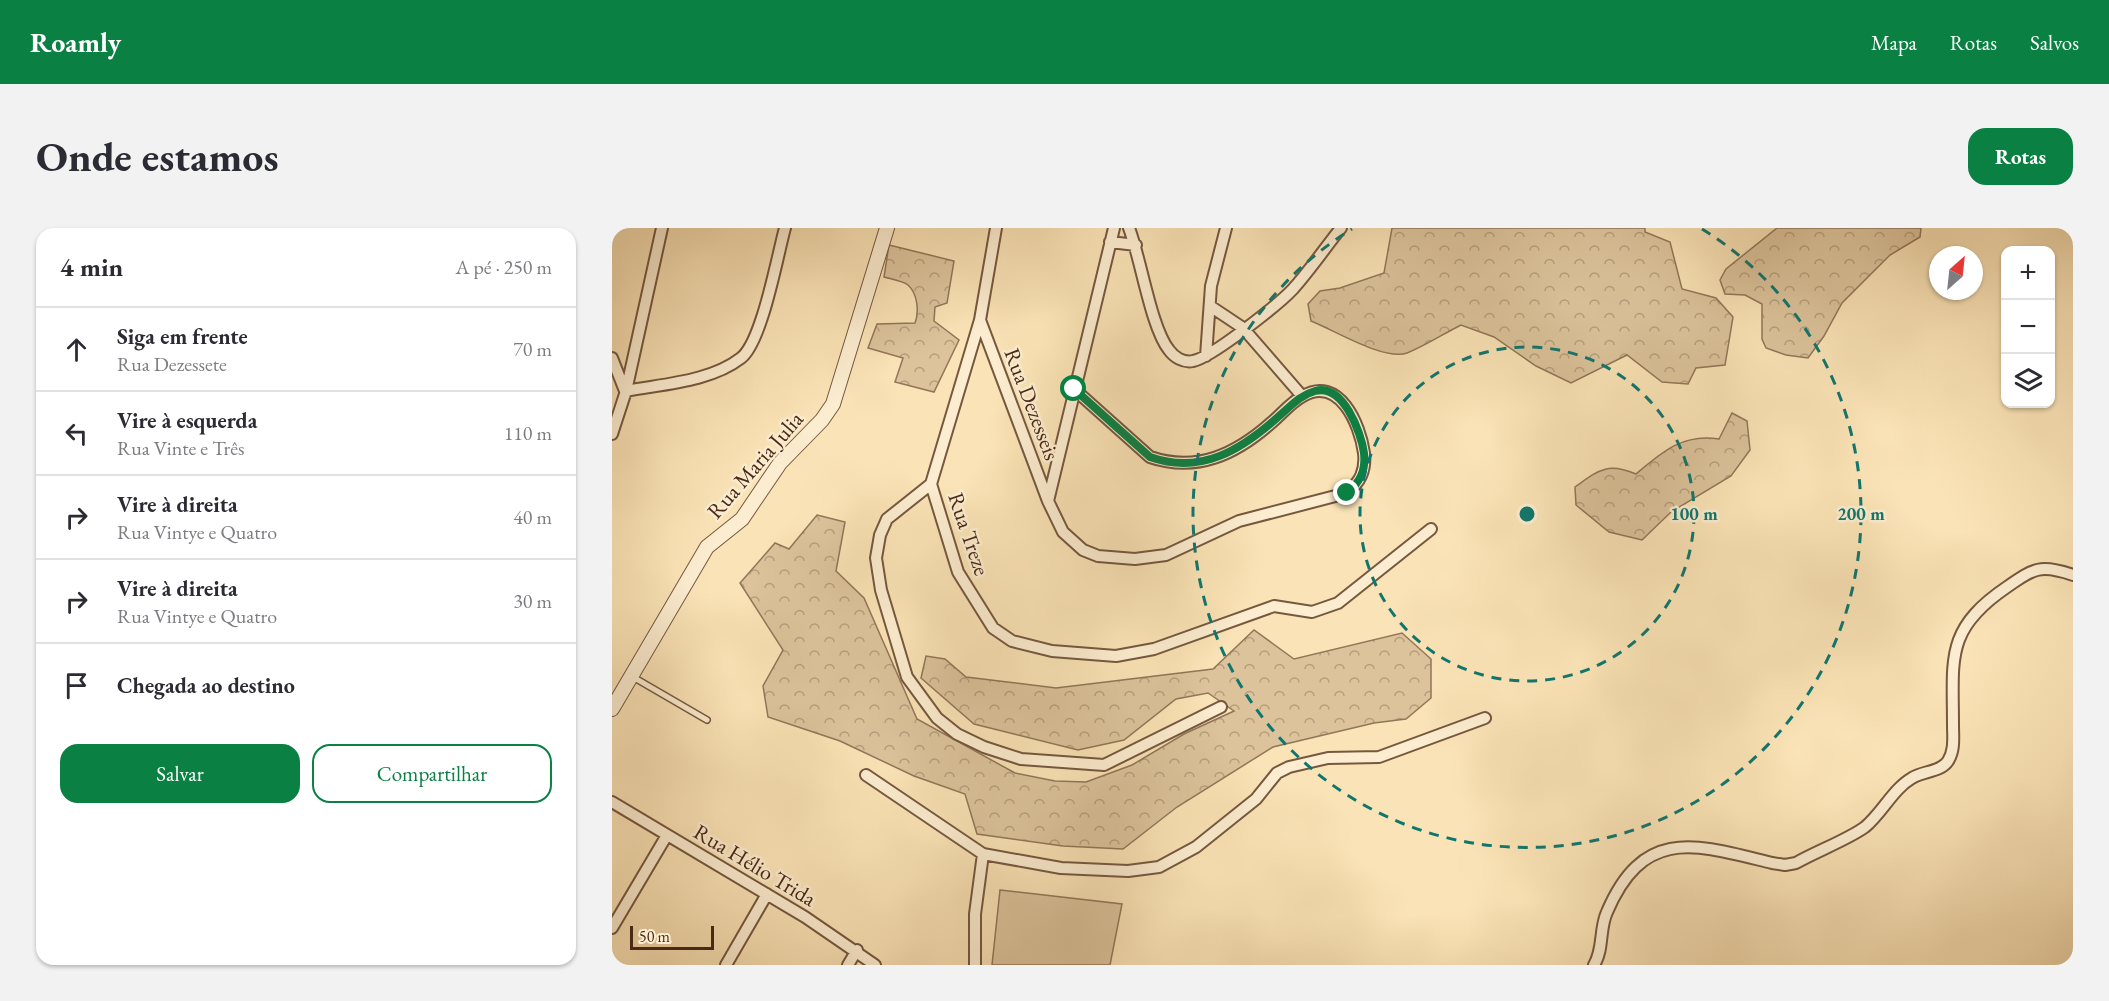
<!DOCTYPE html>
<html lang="pt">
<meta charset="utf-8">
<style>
:root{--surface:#fff;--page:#f2f2f3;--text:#2b2b33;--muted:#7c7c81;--line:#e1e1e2;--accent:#0b8043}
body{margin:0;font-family:"EB Garamond",serif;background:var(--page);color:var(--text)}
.controls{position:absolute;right:18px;top:18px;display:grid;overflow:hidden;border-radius:12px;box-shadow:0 2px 4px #0004}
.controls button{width:54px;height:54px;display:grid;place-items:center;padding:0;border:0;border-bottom:2px solid var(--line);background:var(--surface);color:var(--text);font:30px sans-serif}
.compass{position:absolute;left:1317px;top:18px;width:54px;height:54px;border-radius:50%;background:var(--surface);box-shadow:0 2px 4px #0004;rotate:27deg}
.scale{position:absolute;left:18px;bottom:15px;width:84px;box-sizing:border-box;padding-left:6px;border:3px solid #492917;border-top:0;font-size:16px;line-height:21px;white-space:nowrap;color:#492917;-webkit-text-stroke:4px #fcedd0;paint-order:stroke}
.stop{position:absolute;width:18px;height:18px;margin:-14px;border:4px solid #0b8043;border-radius:50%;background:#fff}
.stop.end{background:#0b8043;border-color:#fff;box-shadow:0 2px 6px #0008}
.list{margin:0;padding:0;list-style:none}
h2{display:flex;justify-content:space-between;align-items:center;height:78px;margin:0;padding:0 24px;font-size:26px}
h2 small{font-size:20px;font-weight:400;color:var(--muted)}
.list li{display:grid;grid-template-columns:39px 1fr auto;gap:18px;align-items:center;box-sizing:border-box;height:84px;padding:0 24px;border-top:2px solid var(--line)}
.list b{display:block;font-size:22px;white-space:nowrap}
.list p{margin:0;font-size:20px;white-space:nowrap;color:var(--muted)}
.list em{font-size:20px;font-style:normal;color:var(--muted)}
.actions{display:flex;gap:12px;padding:18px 24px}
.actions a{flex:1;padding:14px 0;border:2px solid var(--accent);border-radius:18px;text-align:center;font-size:21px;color:var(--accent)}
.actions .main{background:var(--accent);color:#fff}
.icon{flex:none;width:33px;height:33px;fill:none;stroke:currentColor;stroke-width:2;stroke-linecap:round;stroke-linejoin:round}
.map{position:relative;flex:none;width:1461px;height:737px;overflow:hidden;border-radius:18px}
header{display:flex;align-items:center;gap:36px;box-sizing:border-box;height:84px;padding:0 30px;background:var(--accent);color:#fff}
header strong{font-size:28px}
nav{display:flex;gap:33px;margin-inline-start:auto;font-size:21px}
.intro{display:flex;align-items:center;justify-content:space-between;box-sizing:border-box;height:144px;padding:0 36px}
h1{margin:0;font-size:42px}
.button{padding:15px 27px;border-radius:18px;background:var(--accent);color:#fff;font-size:21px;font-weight:700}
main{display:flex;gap:36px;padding:0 36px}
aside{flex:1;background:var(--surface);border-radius:18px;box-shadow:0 2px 4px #0004}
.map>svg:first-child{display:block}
.forest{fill:url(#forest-crowns);stroke:#927659;stroke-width:1.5}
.pitch{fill:#dcc39b;stroke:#927659;stroke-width:1.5}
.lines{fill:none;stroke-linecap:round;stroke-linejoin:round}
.service-casing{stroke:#75583f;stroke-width:8}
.minor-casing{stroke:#75583f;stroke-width:14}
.tertiary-casing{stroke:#75583f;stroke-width:16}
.service{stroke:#fcedd0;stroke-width:5}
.minor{stroke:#fcedd0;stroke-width:10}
.tertiary{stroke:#fcedd0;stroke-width:14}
.route{stroke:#0b8043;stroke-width:8}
.ring{fill:none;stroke:#0f766e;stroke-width:3;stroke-dasharray:10 8}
.labels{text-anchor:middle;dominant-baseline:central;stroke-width:5;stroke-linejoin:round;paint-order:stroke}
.street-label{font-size:22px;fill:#492917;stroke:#fcedd0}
.centre{fill:#0f766e;stroke:#fcedd0;stroke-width:3}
.ring-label{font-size:18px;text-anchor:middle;font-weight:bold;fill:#0f766e;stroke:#fcedd0;stroke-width:5;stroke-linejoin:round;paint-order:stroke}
</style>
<header>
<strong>Roamly</strong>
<nav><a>Mapa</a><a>Rotas</a><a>Salvos</a></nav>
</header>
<div class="intro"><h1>Onde estamos</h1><a class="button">Rotas</a></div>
<main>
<aside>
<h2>4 min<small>A pé · 250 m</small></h2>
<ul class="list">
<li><svg class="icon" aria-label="ahead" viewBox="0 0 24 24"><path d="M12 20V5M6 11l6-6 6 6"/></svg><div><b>Siga em frente</b><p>Rua Dezessete</p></div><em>70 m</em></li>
<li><svg class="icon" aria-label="left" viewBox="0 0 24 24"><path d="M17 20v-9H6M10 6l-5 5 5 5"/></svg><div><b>Vire à esquerda</b><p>Rua Vinte e Três</p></div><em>110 m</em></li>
<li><svg class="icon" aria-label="right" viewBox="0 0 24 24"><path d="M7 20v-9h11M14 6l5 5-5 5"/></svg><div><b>Vire à direita</b><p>Rua Vintye e Quatro</p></div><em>40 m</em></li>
<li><svg class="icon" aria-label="right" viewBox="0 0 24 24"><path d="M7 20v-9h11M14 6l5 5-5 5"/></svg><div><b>Vire à direita</b><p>Rua Vintye e Quatro</p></div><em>30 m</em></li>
<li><svg class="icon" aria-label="arrive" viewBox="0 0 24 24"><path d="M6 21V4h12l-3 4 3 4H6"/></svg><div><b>Chegada ao destino</b></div></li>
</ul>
<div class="actions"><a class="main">Salvar</a><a>Compartilhar</a></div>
</aside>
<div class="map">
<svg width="1461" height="737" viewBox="0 0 1461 737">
<defs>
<pattern id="forest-crowns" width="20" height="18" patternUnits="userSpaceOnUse" patternTransform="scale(1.5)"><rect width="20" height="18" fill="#dcc39b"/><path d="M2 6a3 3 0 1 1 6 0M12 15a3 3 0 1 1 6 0" fill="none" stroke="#b49e7d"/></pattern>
</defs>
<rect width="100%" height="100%" fill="#fae3b6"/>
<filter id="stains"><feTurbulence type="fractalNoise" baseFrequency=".00333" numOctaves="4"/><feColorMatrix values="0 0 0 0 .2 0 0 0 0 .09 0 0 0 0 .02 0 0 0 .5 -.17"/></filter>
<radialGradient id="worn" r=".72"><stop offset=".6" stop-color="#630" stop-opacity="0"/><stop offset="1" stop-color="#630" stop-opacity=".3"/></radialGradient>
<path class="forest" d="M780,0H1033V4L1058,14L1070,61L1104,70L1121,89L1113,137L1084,140L1076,156L1050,154L1015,127L959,155L924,138L882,109L849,97C831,106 813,118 795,125C772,133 722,102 699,93L696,76L708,63L728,60L772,45Z
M1165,0H1309L1308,9L1278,27L1230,75L1212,108L1196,130L1174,127L1154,120L1150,111V76L1133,67L1113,66L1108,52L1114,41Z
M277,17L342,33L335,75L323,79L322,93L347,112L322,164L283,154L291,130L256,120L265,96L303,95C307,84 306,66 296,57C291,53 279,51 272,49Z
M1120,185L1135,193L1138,222L1119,248L1059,284L1030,312L997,304L964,277L963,259C987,242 995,234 1024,246C1050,224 1071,205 1107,211Z
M205,287L233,294L224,343L252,370L305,491L403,545L443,553L474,554L520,537L572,506L622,483L596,465L564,471L512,512L466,522L362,496L309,450L314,428L333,431L354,449L444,460L601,441L642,402L682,431L790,405L819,431V470L794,491L762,495L661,519L565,579L511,621L451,618L365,606L353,566L302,548L228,513L156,489L151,458L171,422L128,355L163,315L177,321Z"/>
<path class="pitch" d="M388,662L510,676L498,737H380Z"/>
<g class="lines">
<defs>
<path id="service" d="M21,449L95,492"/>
<path id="minor" d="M384,0L368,92L319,256L346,344L381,400L400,413L440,423L504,428L542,421L662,378L700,384L726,375L819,301
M517,0C529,31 539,100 557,122C562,129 571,135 581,133C599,130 667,76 681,61C698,42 713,20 729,0
M498,14L524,17
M598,78L631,100L690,168
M368,92L436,273L451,304L471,322L486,328L523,331L554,327L627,293L735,265C748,254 754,243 752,225C748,196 727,147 691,168C679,174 669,187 659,195C624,226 585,245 538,229L462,161
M594,128L599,58L614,0
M0,130L13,163
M14,163C50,156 98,154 129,130C150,114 165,29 173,0
M0,206L14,163L50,0
M319,256L275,291L268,307L264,330L269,362L295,449L325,490L345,506L372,519L409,531L492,537L609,479
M436,273L502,0
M254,547L371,626L449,640L516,643L547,639L584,619L644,571L665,545L677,539L716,530L767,529L873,490
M0,574L193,689L263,737
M0,700L55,607
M114,737L155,666
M236,737L245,722
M363,737V686L371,626
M982,737C992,721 987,701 995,684C1032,597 1086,617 1160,635L1173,637L1184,635C1203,624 1237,611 1253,599C1270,585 1281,561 1300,550C1311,543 1329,544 1336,533C1343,522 1341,509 1341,497C1341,430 1333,401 1395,359C1422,340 1429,336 1461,347"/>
<path id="tertiary" d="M0,481L95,319L130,291L168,235L210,192L221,176L275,0"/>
</defs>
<use href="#service" class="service-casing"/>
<use href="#minor" class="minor-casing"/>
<use href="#tertiary" class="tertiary-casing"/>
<use href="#service" class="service"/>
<use href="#minor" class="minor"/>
<use href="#tertiary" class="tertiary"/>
</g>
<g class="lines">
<path class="route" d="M462,161L538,229C589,247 629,222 666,189C678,179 688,167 703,163C731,155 749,204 752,225C754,243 748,254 735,265"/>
</g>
<g class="ring">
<circle cx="915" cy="286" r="167"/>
<path d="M1090 1A334 334 0 1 1 740 1"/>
</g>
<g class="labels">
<g class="street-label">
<text transform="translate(420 176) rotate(69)">Rua Dezesseis</text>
<text transform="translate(143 237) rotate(-49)">Rua Maria Julia</text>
<text transform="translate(357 306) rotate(71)">Rua Treze</text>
<text transform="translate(143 637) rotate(31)">Rua Hélio Trida</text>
</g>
</g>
<circle cx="915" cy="286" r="9" class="centre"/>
<g class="ring-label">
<text x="1082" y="292">100 m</text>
<text x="1249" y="292">200 m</text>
</g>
<rect width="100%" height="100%" filter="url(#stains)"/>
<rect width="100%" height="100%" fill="url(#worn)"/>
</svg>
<div class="controls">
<button>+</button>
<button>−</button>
<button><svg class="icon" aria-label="layers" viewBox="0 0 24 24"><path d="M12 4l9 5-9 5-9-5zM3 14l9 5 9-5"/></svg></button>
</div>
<svg class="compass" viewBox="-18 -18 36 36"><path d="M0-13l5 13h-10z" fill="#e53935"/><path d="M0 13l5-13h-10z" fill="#7c7c81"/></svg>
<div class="scale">50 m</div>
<div class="stop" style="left:462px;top:161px"></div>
<div class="stop end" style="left:735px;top:265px"></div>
</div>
</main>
